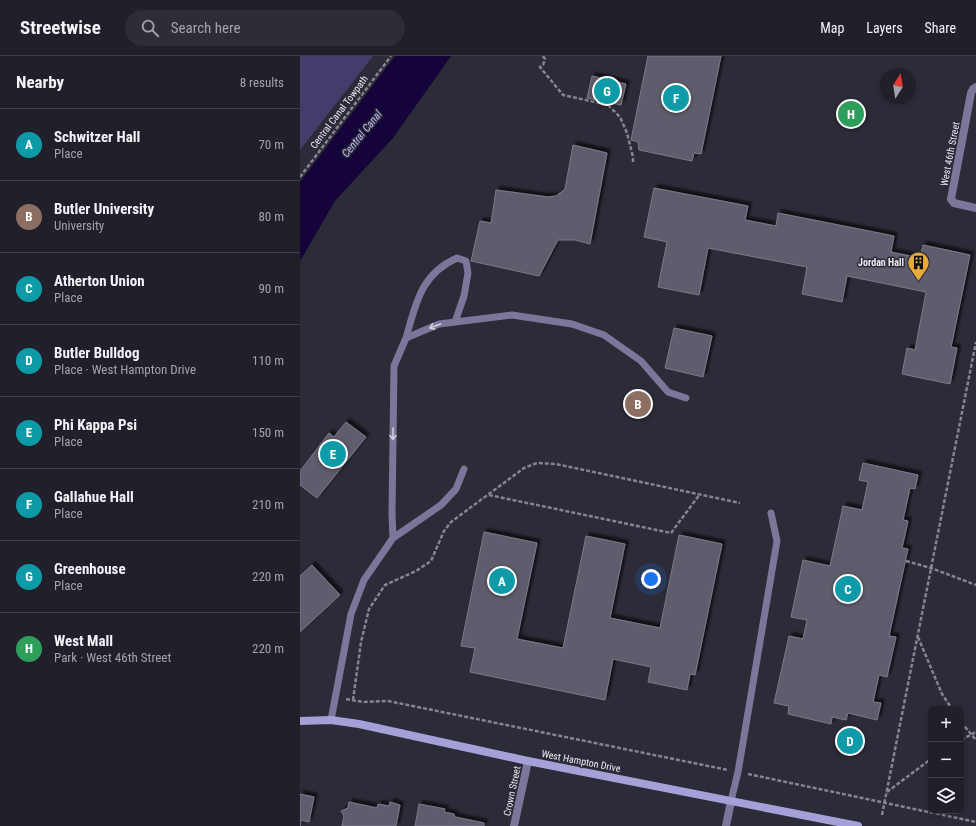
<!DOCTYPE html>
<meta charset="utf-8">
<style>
:root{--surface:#21202a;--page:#2d2d36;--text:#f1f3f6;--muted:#a2a3a8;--line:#3e3e47;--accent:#2563eb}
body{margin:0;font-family:"Roboto Condensed",sans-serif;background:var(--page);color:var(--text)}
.controls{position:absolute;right:12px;bottom:12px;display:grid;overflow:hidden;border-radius:8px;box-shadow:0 2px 6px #0003}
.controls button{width:36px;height:36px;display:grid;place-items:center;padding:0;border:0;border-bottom:1px solid var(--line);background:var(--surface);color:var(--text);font:20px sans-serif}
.compass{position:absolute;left:580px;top:12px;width:36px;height:36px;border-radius:50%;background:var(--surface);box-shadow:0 2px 6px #0003;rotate:12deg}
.you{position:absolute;left:351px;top:523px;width:14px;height:14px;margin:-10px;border:3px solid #fff;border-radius:50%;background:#1a73e8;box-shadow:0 0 0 6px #1a73e833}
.badge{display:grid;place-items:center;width:26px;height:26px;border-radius:50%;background:var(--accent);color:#fff;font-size:13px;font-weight:700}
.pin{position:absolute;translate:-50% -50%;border:2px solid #fff;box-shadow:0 1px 4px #0006}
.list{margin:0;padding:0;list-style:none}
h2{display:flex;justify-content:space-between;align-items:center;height:52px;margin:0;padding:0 16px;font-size:17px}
h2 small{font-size:13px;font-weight:400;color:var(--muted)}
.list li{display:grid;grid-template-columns:26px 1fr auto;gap:12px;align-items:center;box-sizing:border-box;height:72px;padding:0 16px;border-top:1px solid var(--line)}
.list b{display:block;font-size:15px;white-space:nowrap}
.list p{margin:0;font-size:13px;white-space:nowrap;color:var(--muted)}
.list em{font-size:13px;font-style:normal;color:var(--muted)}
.icon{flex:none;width:22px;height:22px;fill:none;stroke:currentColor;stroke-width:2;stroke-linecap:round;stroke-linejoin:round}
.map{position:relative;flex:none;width:676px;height:770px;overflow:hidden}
header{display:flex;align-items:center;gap:24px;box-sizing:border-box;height:56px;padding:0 20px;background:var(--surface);border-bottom:1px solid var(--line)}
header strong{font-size:19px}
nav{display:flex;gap:22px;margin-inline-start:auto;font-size:14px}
.search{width:280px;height:36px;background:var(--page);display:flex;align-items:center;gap:10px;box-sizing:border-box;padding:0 14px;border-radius:22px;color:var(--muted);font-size:15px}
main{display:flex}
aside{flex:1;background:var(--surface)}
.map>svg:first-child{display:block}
.green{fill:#433d6c}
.water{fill:#140439}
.building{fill:#5e5d6d;stroke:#7b7a8a;filter:url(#shadow)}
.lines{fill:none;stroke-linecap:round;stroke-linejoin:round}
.path{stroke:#85848f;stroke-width:2.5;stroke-dasharray:4 2;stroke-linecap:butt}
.lane{stroke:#7a779a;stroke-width:7}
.street{stroke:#7a779a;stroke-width:8}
.secondary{stroke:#a5a0d8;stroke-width:8}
.oneway{stroke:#d0cede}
.labels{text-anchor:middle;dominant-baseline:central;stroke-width:3;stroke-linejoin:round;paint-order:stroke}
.street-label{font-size:10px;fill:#ecebf4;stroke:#2c2b38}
.poi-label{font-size:10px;font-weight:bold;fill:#ecebf4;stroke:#2c2b38;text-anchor:end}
.water-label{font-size:11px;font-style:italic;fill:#c1bbfa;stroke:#2c2b38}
</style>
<header>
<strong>Streetwise</strong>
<div class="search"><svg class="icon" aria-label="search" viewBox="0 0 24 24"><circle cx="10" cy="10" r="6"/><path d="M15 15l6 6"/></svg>Search here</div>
<nav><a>Map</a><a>Layers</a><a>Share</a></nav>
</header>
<main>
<aside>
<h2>Nearby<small>8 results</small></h2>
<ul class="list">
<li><span class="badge" style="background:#0f9aa8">A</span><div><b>Schwitzer Hall</b><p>Place</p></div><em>70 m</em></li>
<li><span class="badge" style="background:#8d6e63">B</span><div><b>Butler University</b><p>University</p></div><em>80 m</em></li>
<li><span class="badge" style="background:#0f9aa8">C</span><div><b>Atherton Union</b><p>Place</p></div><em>90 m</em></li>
<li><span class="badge" style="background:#0f9aa8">D</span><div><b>Butler Bulldog</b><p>Place · West Hampton Drive</p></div><em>110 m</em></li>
<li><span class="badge" style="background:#0f9aa8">E</span><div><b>Phi Kappa Psi</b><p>Place</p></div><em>150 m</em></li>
<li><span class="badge" style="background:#0f9aa8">F</span><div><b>Gallahue Hall</b><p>Place</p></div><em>210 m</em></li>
<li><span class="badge" style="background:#0f9aa8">G</span><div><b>Greenhouse</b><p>Place</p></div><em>220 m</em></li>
<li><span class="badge" style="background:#2e9e5b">H</span><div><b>West Mall</b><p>Park · West 46th Street</p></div><em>220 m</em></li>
</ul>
</aside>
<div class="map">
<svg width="676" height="770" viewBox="0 0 676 770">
<defs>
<filter id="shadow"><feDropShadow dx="3.5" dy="-3.5" stdDeviation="1" flood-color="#0009"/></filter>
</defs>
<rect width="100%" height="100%" fill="#2c2b38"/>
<path class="green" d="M0,0H73L0,94Z"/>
<path class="water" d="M95,0H151L93,82L35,145L0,205V126Z"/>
<path class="building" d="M348,0H421L401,98L394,97L392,105L339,94L338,86L331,84Z
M292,20L326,28L321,49L287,42Z
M273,89L307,97L290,188L275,184H258L239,220L171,205L180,165L191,167L196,134L248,141L256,140L265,133Z
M354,132L448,150L445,164L476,170L478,157L594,180L591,196L620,202L623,189L670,199L651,291L657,292L650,328L602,318L607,292L615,294L626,236L547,220L542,246L502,238L507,211L408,192L399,239L358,231L367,186L344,181Z
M374,272L412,280L403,321L365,312Z
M46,366L66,381L17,442L0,429V415L29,377L34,381Z
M563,407L618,419L615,433L610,432L603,464L608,465L602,492L608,493L589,580L596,581L587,621L579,619L573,646L581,647L577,664L548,657L546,664L532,661L531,668L488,658L489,650L474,647L489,580L503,583L507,564L491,561L503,504L530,510L543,450L562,454L568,426L559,424Z
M184,476L237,487L217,583L263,592L286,480L325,488L310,562L360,572L379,479L422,488L395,619L390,618L387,634L348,626L351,611L313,603L305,644L170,616L175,592L161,590Z
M12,509L40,539L0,576V520Z
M0,738L14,741L9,766L1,764L0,770Z
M49,746L77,752L78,748L89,750L90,746L100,749L96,770H42L44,760L41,755L48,752Z
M119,748L145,753L144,756L154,758L155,761L184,767V770H115Z"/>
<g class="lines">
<path class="path" d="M243,0L245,3L243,9L240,11L263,39L308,49L320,61L327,77L333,101V108
M0,121L91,0
M189,439L371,477L400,438
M606,505L631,512L676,529
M618,581L642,638L652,653
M46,643L63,646L88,645L428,714
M53,644L61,586L69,553L85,529L116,515L131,505L144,475L151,466L224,412L237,407L256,408L440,447
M661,666L676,684
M661,684L676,676
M448,718L676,766
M587,736L631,703
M582,759L676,286"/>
<path class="lane" d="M106,282C116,247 121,218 157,202L166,205L168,217L164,240L155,266
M93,482L92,458L94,310L106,282L139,268L212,259L272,268L304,279L341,305L368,336L386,342
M31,664L51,558L64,524L93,482L141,449L156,433L164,413
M431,745L438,716L477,485L471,457"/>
<path class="street" d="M676,31L673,33L671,37L651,143L654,147L676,152
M214,770L228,705
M426,770L431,745"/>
<path class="secondary" d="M0,665L31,664L59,668L228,705L558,770"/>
</g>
<defs><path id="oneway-shaft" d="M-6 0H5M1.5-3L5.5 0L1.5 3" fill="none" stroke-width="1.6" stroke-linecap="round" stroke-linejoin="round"/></defs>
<g class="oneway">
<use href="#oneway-shaft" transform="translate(135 270) rotate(160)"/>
<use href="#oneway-shaft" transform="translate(93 378) rotate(91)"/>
</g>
<defs>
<symbol id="building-pin" viewBox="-11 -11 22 30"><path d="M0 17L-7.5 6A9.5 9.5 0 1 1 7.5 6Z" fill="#e9ab38" stroke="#2c2b38"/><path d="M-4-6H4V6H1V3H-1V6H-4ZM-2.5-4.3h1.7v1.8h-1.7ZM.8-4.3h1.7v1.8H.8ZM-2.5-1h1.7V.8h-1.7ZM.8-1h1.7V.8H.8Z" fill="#111"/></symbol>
</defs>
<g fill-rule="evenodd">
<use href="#building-pin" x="606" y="194" width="25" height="34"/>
</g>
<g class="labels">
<g class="street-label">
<text transform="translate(39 56) rotate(-53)">Central Canal Towpath</text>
<text transform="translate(650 98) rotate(-79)">West 46th Street</text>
<text transform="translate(281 705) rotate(11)">West Hampton Drive</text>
<text transform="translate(212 735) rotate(-78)">Crown Street</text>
</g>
<g class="poi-label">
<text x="604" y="206">Jordan Hall</text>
</g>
<g class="water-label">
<text transform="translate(62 78) rotate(-51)">Central Canal</text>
</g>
</g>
</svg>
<div class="controls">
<button>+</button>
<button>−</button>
<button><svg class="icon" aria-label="layers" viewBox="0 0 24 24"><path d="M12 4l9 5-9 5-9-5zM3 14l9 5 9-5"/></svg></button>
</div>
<svg class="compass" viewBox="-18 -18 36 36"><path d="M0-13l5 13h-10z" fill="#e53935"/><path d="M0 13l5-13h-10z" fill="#a2a3a8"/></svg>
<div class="you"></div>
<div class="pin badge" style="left:202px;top:525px;background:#0f9aa8">A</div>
<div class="pin badge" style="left:338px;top:348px;background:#8d6e63">B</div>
<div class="pin badge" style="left:548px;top:533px;background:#0f9aa8">C</div>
<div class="pin badge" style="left:550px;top:685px;background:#0f9aa8">D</div>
<div class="pin badge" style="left:33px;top:398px;background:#0f9aa8">E</div>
<div class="pin badge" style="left:376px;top:42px;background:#0f9aa8">F</div>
<div class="pin badge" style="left:307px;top:35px;background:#0f9aa8">G</div>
<div class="pin badge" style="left:551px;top:58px;background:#2e9e5b">H</div>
</div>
</main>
